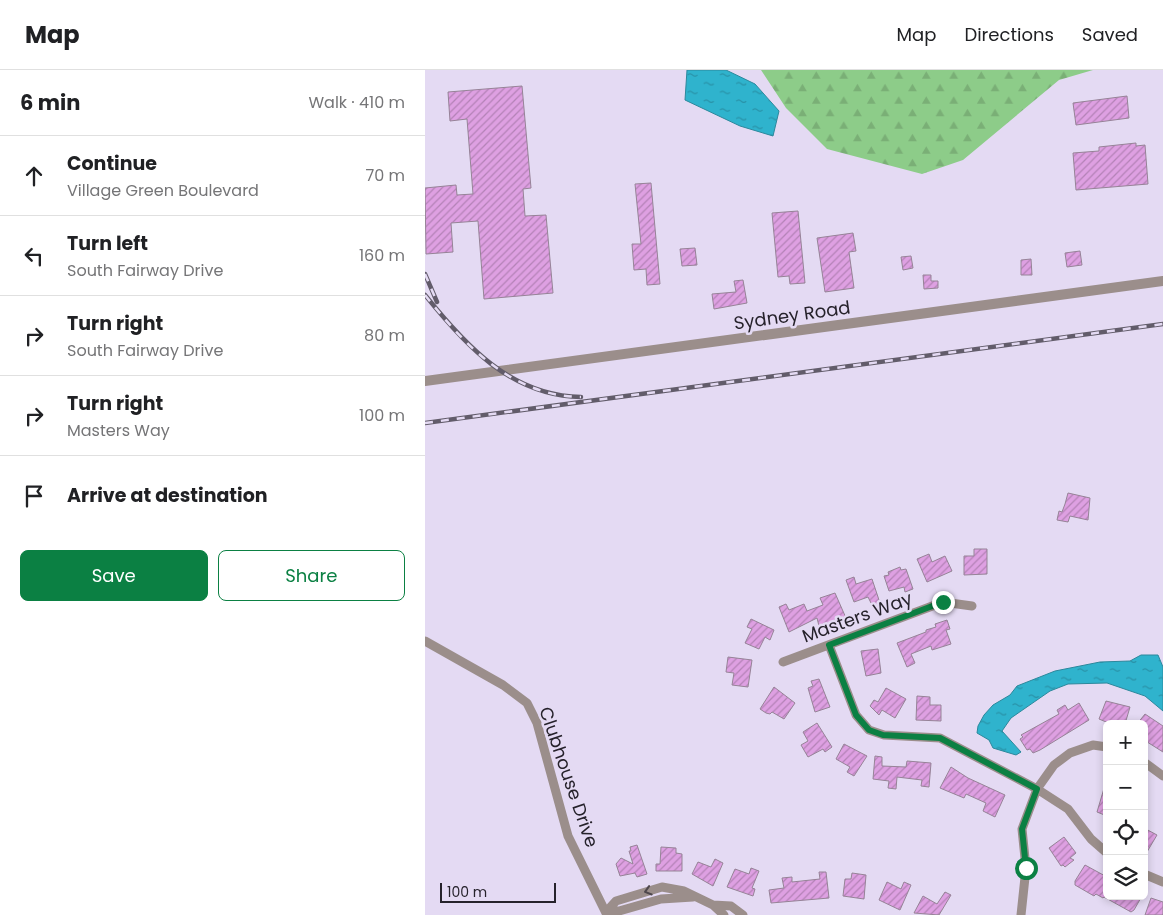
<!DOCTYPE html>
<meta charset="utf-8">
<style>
:root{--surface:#fff;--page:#f6f6f6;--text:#202124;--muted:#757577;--line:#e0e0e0;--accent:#0b8043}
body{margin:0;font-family:Poppins,sans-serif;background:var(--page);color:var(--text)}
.controls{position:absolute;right:15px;bottom:15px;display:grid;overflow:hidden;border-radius:8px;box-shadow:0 2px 8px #0003}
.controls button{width:45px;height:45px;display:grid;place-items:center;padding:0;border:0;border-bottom:1px solid var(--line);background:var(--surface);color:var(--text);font:25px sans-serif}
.scale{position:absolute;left:15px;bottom:12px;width:116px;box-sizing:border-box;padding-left:5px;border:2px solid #26222b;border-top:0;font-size:14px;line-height:18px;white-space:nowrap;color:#26222b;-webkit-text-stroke:4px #e4daf3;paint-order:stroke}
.stop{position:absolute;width:15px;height:15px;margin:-11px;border:4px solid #0b8043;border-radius:50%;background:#fff}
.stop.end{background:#0b8043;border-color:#fff;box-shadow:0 1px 5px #0008}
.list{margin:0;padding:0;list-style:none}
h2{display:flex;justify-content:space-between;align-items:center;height:65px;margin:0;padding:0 20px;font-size:21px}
h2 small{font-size:16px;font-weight:400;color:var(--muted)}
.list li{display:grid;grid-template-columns:32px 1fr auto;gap:15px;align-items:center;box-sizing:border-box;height:80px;padding:0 20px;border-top:1px solid var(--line)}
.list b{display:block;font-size:19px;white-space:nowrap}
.list p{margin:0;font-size:16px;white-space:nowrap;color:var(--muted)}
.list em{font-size:16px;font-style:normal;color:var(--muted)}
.actions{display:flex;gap:10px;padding:15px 20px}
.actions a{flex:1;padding:11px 0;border:1px solid var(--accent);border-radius:8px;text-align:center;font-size:18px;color:var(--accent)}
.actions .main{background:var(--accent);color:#fff}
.icon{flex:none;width:28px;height:28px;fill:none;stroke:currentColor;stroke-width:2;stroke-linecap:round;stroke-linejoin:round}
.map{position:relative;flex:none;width:738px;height:845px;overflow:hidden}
header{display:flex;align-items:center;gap:30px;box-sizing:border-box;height:70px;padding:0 25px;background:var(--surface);border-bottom:1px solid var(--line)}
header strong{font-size:24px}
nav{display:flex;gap:28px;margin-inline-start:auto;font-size:18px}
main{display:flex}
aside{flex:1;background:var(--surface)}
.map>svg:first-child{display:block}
.forest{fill:url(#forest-firs)}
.water{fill:url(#water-ripples);stroke:#2c889c}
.building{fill:url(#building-hatch);stroke:#968397}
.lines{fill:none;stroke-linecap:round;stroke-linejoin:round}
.minor{stroke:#9b8e8b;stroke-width:9}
.tertiary{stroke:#9b8e8b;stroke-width:10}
.rail-casing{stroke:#625c6a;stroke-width:4.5}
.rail{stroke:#e4daf3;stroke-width:2.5;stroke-dasharray:8;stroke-linecap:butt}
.oneway{stroke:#4f484d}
.route{stroke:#0b8043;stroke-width:6}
.labels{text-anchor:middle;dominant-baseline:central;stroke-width:5;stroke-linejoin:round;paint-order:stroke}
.street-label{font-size:18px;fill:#26222b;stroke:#e4daf3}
</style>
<header>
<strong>Map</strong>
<nav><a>Map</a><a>Directions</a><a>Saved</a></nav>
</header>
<main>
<aside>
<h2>6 min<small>Walk · 410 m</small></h2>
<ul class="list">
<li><svg class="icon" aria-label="ahead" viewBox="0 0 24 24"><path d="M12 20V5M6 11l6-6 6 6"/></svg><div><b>Continue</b><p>Village Green Boulevard</p></div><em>70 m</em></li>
<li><svg class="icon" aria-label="left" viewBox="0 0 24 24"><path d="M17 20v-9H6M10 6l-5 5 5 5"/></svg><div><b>Turn left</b><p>South Fairway Drive</p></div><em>160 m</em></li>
<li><svg class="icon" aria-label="right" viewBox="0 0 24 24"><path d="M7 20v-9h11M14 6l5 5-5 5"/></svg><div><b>Turn right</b><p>South Fairway Drive</p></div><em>80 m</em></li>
<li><svg class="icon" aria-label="right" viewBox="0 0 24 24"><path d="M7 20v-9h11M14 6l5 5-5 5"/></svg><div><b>Turn right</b><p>Masters Way</p></div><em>100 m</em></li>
<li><svg class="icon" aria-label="arrive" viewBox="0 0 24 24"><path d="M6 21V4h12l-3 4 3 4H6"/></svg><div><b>Arrive at destination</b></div></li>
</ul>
<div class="actions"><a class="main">Save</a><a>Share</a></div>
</aside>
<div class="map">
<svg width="738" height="845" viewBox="0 0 738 845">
<defs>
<pattern id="forest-firs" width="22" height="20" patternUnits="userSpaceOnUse" patternTransform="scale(1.25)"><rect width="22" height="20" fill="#8dcc89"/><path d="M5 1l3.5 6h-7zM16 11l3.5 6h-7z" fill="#7aaf76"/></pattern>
<pattern id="water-ripples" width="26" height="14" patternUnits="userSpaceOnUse" patternTransform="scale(1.25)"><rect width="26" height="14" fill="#2fb3cd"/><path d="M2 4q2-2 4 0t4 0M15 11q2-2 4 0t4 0" fill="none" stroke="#2891a7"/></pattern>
<pattern id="building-hatch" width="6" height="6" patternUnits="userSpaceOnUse" patternTransform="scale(1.25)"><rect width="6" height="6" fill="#dea0e2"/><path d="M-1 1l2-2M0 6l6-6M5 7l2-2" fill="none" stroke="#b482b7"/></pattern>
</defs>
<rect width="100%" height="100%" fill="#e4daf3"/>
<path class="forest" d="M336,0H668L634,10L538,90L497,104L402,79L361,38Z"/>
<path class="water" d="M262,0H301L330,14L354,41L348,66L315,56L260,30Z
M716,585H733L738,597V641L720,626L682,613L643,614L625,621L586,648L577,661L596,682L591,685L568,678L564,670L552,663L553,656L559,645L568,635L585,625L592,616L630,601L675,592L705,591Z"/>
<path class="building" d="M97,16L106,118L98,119L100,146L121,145L128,223L59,229L53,151L26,153L28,182L1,184L0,118L31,115L32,125L48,124L42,49L25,51L23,22Z
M702,26L704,48L651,55L648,33Z
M711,73V76L720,75L723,114L651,120L648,83L674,81V77Z
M226,113L235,214L222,215L221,199L209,200L207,174H216L210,114Z
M373,141L380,213L365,214L364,206L353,207L347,143Z
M428,163L431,181L424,182L429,218L400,222L392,168Z
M270,178L272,195L257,196L255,179Z
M655,181L657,195L642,197L640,183Z
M486,186L488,198L478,200L476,187Z
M606,189L607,205H596V190Z
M498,205H506V211H513V218L499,219Z
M318,210L322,233L289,239L287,224L311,222L309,211Z
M643,423L665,428L663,450L645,446L643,452L632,450L634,441L637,442L640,434Z
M549,479H562V504L539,505V486H549Z
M504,484L507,492L520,486L527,501L502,512L492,489Z
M475,497L476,500L481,499L488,519L480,522L479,517L464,521L459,506L464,505L463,502Z
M429,507L431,514L447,509L456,536L449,539L443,527L429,532L421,510Z
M410,523L421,548L394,556L392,548L364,562L354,537L361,534L364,540L379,534L382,541L398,535L395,528Z
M326,549L349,560L345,570L340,567L334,579L320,573L327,559L322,557Z
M522,550L525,559L521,560L526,574L507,580L506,576L486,584L490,593L482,597L472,573L501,562V560L511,557L510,554Z
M453,579L456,603L441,606L436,581Z
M303,587L327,590L323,617L307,615L309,603L301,602Z
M394,609L405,637L390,642L383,618L388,616L386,611Z
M349,617L370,633L359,649L347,642L345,644L341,643L335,639Z
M461,618L481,629L470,648L457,640L454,645L445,636L449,630L453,632Z
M492,626L505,627V635H516V651L491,650Z
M681,631L705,637L700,654H686L674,649Z
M654,633L664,650L615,680L608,683L605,679L602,680L595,669L598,667L596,665L634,644L632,640L640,635L643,640Z
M720,644L738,656V682L719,670V654H712Z
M392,653L407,677L400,682L398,679L383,687L376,675L383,671L378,662Z
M419,674L442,686L429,706L422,702L425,697L411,689Z
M450,686L457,687V696L481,697L482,691L506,693L504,717L496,716L497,710L472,707L471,719L463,718L464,711L448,709Z
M526,697L543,708L580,725L570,747L558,741L561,733L541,724L539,728L515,718Z
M680,715L682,716V746L672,742Z
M719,758L732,765L719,787Z
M639,767L651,783L645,788L649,790L640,797L638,795L636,796L624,778Z
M212,775L222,804L212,807L210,803L195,806L191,794L196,788L208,794L204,781H206L205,777Z
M236,777L251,778V783L257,784V801H231V794H235Z
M290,789L298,793L288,816L267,804L273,792L286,797Z
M660,795L682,807V826H717L709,840L706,842L679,827L678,828L671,824L669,826L650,815V811Z
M326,798L334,801L327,818L330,819L328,826L302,817L310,799L324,804Z
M394,802H401L404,828L346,833L344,820L359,818L357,808L367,807V812L395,809Z
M427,803L441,805L439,829L418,826L420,809H426Z
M462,812L476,819L479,812L486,815L475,840L454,830Z
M520,822L526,825L514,845L489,843L498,826L512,834Z
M726,828L738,832V845H720Z"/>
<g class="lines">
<path class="minor" d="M0,571L78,615L102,633L112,653L143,766L182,845
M404,575L431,645L444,660L459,665L515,668L612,719L643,739L666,769L682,783
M358,592L518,532L547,536
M719,692L738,706
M719,804L738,812
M288,835L306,836L318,845
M182,841L191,831L237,817L259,821L288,835L299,845
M182,841H194L236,829L268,827
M596,845L601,798L597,759L612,719L629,695L645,683L668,675L682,677"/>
<path class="tertiary" d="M0,311L738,211"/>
<defs>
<path id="rail" d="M0,204L12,232
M0,225C40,275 86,326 156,327
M0,353L738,254"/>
</defs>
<use href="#rail" class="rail-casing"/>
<use href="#rail" class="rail"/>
</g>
<defs><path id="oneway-chevron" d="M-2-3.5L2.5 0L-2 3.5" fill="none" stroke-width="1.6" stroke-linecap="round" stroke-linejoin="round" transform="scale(1.25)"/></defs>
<use class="oneway" href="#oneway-chevron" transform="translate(223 821) rotate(163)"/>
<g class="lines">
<path class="route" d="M518,532L404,575L431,645L444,660L458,665L515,668L612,719L597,759L601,798"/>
</g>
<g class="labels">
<g class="street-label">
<text transform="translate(367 245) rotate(-8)">Sydney Road</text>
<text transform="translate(432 547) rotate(-20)">Masters Way</text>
<text transform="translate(144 707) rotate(71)">Clubhouse Drive</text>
</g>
</g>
</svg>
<div class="controls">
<button>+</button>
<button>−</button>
<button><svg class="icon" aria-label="locate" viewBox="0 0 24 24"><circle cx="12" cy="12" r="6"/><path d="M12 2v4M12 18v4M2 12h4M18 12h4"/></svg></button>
<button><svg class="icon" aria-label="layers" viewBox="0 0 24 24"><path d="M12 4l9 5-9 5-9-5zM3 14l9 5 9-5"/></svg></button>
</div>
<div class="scale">100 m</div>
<div class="stop" style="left:601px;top:798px"></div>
<div class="stop end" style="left:518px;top:532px"></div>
</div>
</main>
